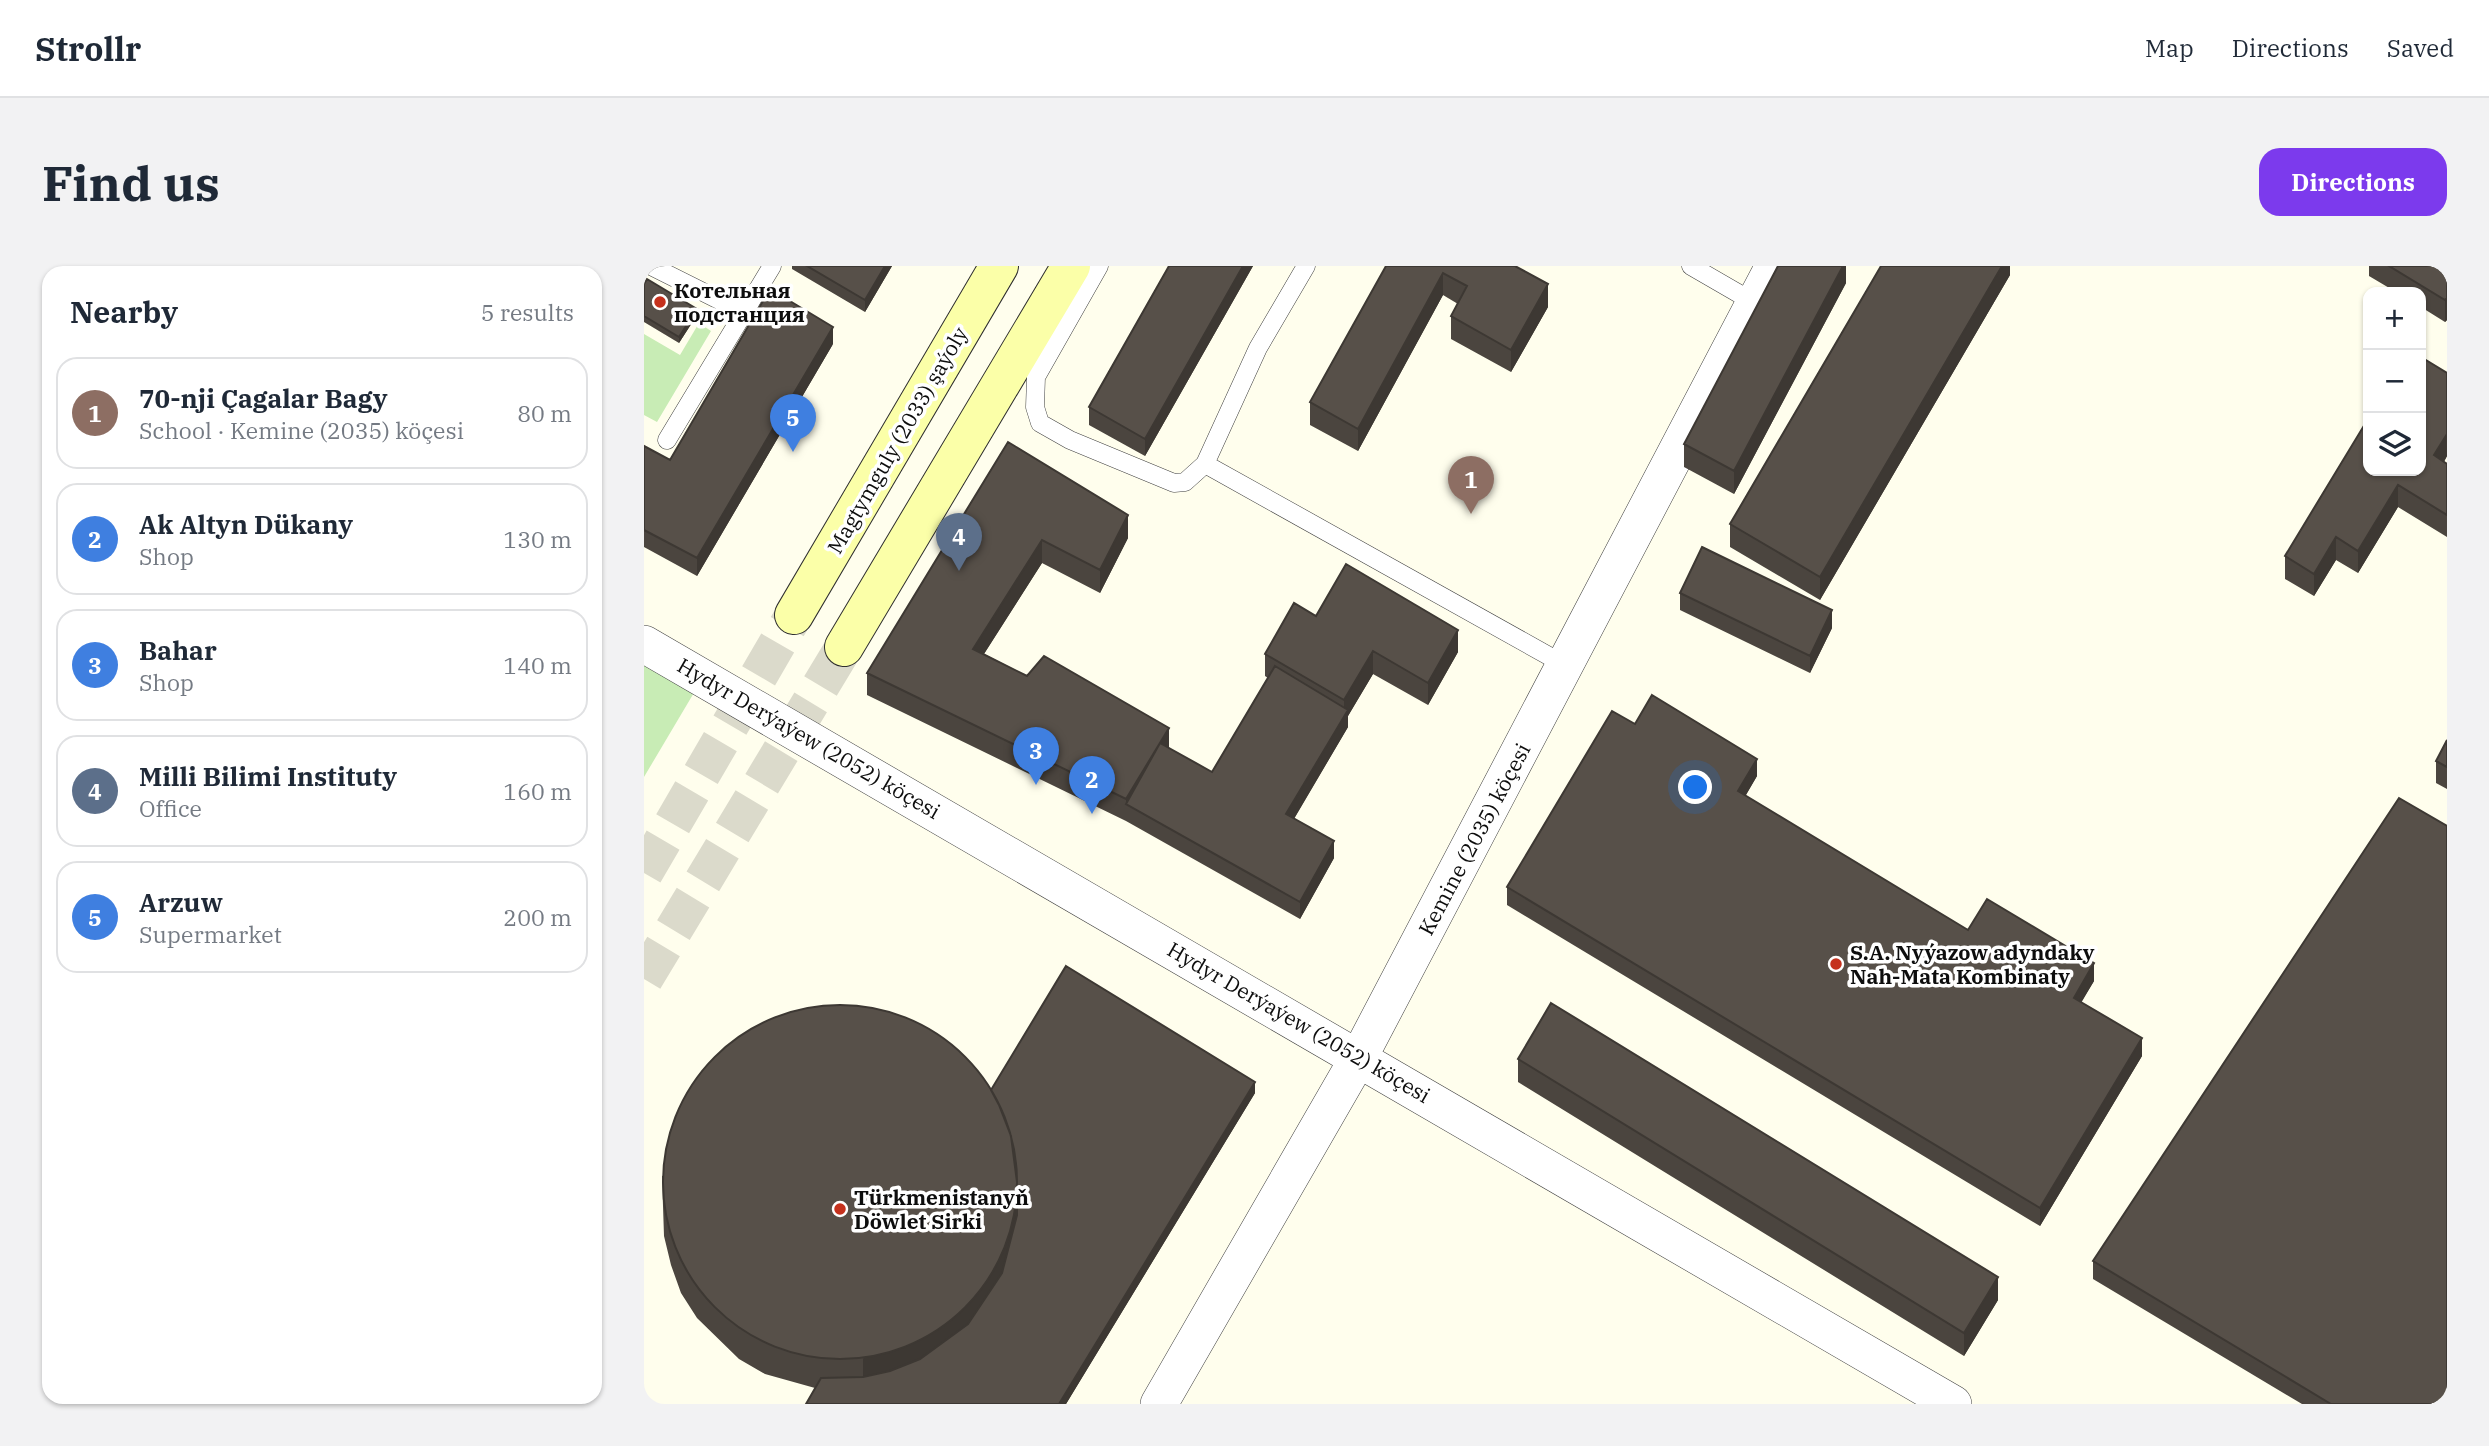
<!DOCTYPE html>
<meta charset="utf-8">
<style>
:root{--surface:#fff;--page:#f2f2f3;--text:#1f2937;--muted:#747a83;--line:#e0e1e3;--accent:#7c3aed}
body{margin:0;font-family:"IBM Plex Serif",serif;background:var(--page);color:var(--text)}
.controls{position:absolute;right:21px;top:21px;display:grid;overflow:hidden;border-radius:14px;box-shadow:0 2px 5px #0004}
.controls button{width:63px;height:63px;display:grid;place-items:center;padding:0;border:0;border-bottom:2px solid var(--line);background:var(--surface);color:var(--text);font:35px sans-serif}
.you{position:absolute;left:1052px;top:522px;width:24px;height:24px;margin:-18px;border:5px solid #fff;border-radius:50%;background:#1a73e8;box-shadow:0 0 0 10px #1a73e833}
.badge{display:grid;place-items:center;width:46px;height:46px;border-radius:50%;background:var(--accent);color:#fff;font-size:23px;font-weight:700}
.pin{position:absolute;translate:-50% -58px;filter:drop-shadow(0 2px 4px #0008)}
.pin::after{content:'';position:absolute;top:37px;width:24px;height:21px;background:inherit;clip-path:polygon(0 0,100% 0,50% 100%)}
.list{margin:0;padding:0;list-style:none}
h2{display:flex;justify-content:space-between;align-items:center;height:91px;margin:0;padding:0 28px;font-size:30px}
h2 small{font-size:23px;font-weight:400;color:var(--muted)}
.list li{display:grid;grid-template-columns:46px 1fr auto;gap:21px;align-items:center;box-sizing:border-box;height:112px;margin:0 14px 14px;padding:0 14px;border:2px solid var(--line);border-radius:21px}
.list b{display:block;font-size:26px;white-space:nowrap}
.list p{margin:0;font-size:23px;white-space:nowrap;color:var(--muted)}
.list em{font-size:23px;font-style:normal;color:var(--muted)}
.icon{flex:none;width:38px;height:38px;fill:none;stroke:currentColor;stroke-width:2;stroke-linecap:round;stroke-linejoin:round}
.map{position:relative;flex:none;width:1803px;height:1138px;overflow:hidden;border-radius:21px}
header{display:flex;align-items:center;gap:42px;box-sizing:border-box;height:98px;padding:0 35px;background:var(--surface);border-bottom:2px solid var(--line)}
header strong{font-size:33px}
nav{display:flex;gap:38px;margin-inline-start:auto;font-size:24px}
.intro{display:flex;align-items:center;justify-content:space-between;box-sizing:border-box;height:168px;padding:0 42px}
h1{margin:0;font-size:49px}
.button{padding:18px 32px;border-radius:21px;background:var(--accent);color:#fff;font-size:24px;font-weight:700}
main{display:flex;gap:42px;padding:0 42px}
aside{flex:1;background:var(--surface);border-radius:21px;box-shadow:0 2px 5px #0004}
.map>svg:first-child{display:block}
.green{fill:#c8ecb5}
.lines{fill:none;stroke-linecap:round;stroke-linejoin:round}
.secondary-tunnel{stroke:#dbdacb;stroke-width:38;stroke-dasharray:38 19;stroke-linecap:butt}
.service-casing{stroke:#404040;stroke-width:19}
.minor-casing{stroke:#404040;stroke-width:38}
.secondary-casing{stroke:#2f2f2f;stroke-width:40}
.service{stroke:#fff;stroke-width:18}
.minor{stroke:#fff;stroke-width:37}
.secondary{stroke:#fbffa8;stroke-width:38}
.wall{fill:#4b453f}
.shaded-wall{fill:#3d3833}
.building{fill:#575049;stroke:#3d3833;stroke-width:2}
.poi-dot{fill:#c5311d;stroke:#fff;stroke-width:2.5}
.labels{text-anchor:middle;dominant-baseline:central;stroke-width:7;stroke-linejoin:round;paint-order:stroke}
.poi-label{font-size:21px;font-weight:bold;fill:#0d0d0d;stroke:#fff;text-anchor:start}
.street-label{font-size:21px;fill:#0d0d0d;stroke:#fff}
</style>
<header>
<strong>Strollr</strong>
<nav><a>Map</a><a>Directions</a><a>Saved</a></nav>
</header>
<div class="intro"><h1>Find us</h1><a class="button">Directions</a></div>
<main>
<aside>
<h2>Nearby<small>5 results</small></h2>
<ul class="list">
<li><span class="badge" style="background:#8d6e63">1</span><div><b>70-nji Çagalar Bagy</b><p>School · Kemine (2035) köçesi</p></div><em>80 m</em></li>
<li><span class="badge" style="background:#3f7fe0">2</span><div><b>Ak Altyn Dükany</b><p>Shop</p></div><em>130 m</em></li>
<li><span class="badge" style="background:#3f7fe0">3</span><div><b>Bahar</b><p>Shop</p></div><em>140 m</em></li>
<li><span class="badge" style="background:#5c6f8a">4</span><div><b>Milli Bilimi Instituty</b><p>Office</p></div><em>160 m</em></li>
<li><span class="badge" style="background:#3f7fe0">5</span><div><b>Arzuw</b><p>Supermarket</p></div><em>200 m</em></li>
</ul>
</aside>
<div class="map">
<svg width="1803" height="1138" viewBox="0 0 1803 1138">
<rect width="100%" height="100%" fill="#fffeed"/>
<path class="green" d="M55,57L67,65L13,156L0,149V68L36,89Z
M0,397L51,425L0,511Z"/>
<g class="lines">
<path class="secondary-tunnel" d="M0,607L150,349
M0,713L200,381"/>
<defs>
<path id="service" d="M7,0L101,47
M455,0L392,111L391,141L396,157L426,174L530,217L541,216L561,198L614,82L662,0
M1047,0L1111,37
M23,174L128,0
M561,198L921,399"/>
<path id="minor" d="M0,378L1309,1138
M515,1138L715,791L1130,0"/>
<path id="secondary" d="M150,349L355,0
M200,381L427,0"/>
</defs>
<use href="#service" class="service-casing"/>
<use href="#minor" class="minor-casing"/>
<use href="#secondary" class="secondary-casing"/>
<use href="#service" class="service"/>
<use href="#minor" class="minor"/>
<use href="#secondary" class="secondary"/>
</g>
<path class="wall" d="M148,0H248L221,46L148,3Z
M525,0H609L501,190L445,159V141Z
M742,0H871L904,41L867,106L807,73V50L814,38L799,29L714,185L666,159V136Z
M1202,0V17L1090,228L1040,201V178Z
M1366,0V9L1176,334L1086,281V258Z
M1725,0H1803V54L1801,56L1777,41V26H1752L1725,10Z
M0,18L53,49L35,77L0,56Z
M189,78L53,310L0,281V180L26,194Z
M1803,107V190L1800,196L1803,197V271L1754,241L1714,307L1692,294L1670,330L1641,313V290Z
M364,176L484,272L456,327L398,297L340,388L525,482L568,506L624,412L621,410V388L672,350L814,386L784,439L729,408L704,450V461L650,553L690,592L656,653L482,555L223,429V407Z
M1036,327L1188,362L1166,407L1036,344Z
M991,458L1113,510L1101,530L1324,664L1450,715L1437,736L1498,790L1396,960L863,639V621Z
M1803,474V523L1792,517V495Z
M874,793L1354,1034L1320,1090L874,816Z
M347,824L611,827L422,1138L171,1122L121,1108L95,1093L53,1052L37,1027L27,999L20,970L18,910Z
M1449,995L1803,1138H1658L1449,1013Z"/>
<path class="shaded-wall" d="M241,0H248L221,46V34Z
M599,0H609L501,190V173Z
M1199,0H1202V17L1090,228V205Z
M1358,0H1366V9L1176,334V311Z
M799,7V29L714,185V163Z
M904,18V41L867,106V84Z
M1803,32V54L1801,56V34Z
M53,43V49L35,77V71Z
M189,61V78L53,310V292Z
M1803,168V190L1790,212V189Z
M1754,219V241L1714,307V285Z
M484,249V272L456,327V304Z
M1692,271V294L1670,330V308Z
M398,274V297L329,405V383Z
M1188,344V362L1166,407V390Z
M814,364V386L784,439V417Z
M729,385V408L704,450V461L642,566V548L700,451V434Z
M525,462V484L482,538V533Z
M1113,493V510L1094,543V525Z
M690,575V592L656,653V636Z
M1450,697V715L1430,749V732Z
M1498,772V790L1396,960V942Z
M611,816V827L422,1138H415Z
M373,916V946L368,987L324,1070L219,1123V1093Z
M1354,1011V1034L1320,1090V1067Z"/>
<path class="building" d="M163,0H241L221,34Z
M525,0H599L501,173L445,141Z
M742,0H871L904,18L867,84L807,50L823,20L799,7L714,163L666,136Z
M1134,0H1199L1090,205L1040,178Z
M1237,0H1358L1176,311L1086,258Z
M1745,0H1803V32L1801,34Z
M3,13L53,43L35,71L0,50V18Z
M126,23L189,61L53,292L0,264V180L26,194Z
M1777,91L1803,107V168L1790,189L1803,198V249L1754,219L1714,285L1692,271L1670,308L1641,290L1724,153V205H1777Z
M364,176L484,249L456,304L398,274L329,383L383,410L400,390L525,462L482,533L223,407Z
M1058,281L1188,344L1166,390L1036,327Z
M702,298L814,364L784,417L729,385L700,434L621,388L650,337L672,350Z
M631,400L704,444L642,548L690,575L656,636L482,538L516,477L568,506Z
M1008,429L1113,493L1094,525L1324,664L1343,633L1450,697L1430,732L1498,772L1396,942L863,621L968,445L991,458Z
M1803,474V501L1792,495Z
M1755,532L1803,560V1138H1687L1449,995Z
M422,700L611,816L415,1138H162L177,1112L219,1111L246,1105L276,1093L324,1058L358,1007L373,949V916L367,870L355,839L347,824Z
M907,737L1354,1011L1320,1067L874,793Z
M19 916a177 177 0 1 1 354 0a177 177 0 1 1-354 0Z"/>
<g class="poi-dot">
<circle cx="16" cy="36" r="7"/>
<circle cx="1192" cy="698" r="7"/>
<circle cx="196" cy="943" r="7"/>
</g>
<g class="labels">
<g class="poi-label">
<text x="30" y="24">Котельная<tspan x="30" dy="24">подстанция</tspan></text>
<text x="1206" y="686">S.A. Nyýazow adyndaky<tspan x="1206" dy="24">Nah-Mata Kombinaty</tspan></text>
<text x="210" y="931">Türkmenistanyň<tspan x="210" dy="24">Döwlet Sirki</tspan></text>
</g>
<g class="street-label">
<text transform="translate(253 174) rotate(-60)">Magtymguly (2033) şaýoly</text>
<text transform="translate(165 472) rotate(30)">Hydyr Derýaýew (2052) köçesi</text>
<text transform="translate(830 573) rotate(-62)">Kemine (2035) köçesi</text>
<text transform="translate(655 756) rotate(30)">Hydyr Derýaýew (2052) köçesi</text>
</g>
</g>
</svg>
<div class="controls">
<button>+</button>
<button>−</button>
<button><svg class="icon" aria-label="layers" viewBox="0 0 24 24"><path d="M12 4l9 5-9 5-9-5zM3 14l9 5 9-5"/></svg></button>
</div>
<div class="you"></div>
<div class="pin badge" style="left:827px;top:248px;background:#8d6e63">1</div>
<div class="pin badge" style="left:448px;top:548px;background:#3f7fe0">2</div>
<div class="pin badge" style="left:392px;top:519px;background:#3f7fe0">3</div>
<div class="pin badge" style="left:315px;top:305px;background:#5c6f8a">4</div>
<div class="pin badge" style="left:149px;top:186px;background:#3f7fe0">5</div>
</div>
</main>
